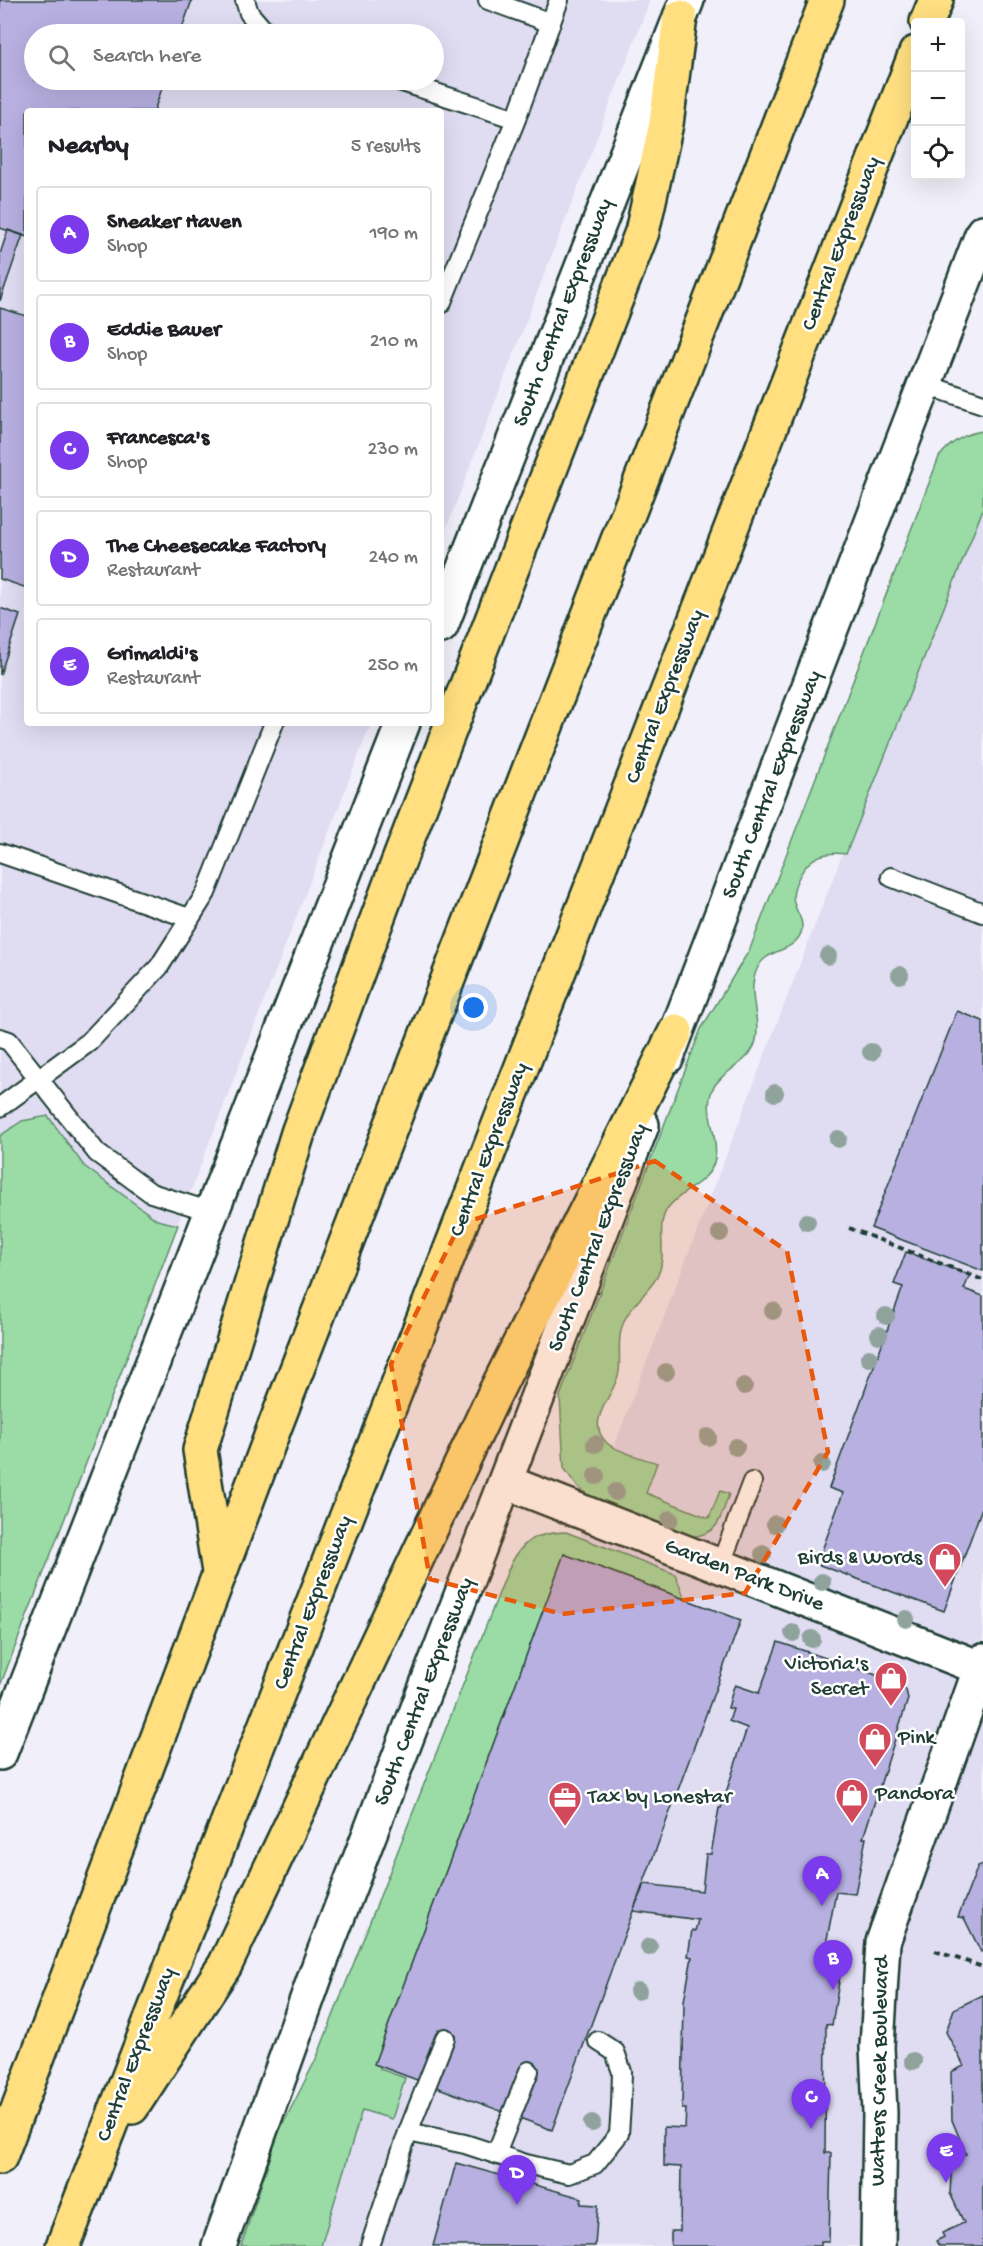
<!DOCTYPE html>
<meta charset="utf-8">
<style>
:root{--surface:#fff;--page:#f2f2f2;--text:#202124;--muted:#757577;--line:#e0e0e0;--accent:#7c3aed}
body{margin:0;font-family:"Gochi Hand",sans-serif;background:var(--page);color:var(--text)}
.controls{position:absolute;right:18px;top:18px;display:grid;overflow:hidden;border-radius:6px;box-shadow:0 6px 24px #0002}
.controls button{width:54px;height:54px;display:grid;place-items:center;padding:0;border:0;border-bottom:2px solid var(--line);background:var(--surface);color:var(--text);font:30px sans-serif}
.you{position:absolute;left:474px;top:1008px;width:21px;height:21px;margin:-15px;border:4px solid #fff;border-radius:50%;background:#1a73e8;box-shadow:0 0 0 9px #1a73e833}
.badge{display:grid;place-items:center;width:39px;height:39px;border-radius:50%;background:var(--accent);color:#fff;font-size:20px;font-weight:700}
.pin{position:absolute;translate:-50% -50px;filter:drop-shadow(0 2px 3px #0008)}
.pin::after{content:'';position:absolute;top:32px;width:21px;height:18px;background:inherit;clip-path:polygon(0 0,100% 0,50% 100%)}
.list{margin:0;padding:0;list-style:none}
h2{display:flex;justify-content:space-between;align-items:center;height:78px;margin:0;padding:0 24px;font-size:26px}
h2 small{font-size:20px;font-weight:400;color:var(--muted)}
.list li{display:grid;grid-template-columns:39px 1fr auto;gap:18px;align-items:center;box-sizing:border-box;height:96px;margin:0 12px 12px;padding:0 12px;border:2px solid var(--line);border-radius:6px}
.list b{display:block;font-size:22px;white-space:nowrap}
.list p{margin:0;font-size:20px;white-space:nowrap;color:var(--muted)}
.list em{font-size:20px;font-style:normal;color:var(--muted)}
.icon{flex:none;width:33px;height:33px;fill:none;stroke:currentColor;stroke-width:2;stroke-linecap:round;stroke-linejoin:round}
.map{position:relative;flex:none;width:983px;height:2246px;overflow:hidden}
.search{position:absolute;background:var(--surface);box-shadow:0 6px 24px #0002;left:24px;top:24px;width:420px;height:66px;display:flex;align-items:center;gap:15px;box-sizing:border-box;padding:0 21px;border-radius:33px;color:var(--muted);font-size:22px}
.panel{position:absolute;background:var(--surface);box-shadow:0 6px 24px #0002;left:24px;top:108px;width:420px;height:618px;border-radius:6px}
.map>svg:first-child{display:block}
.built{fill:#e0dcf2;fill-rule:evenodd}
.green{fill:#9bdca6;stroke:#5d8c6d;stroke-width:1.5}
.building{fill:#b7b0e1;stroke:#1f3d34;stroke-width:1.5}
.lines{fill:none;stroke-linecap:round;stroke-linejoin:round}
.service-casing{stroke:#1f3d34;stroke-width:22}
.minor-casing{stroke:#1f3d34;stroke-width:38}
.secondary-casing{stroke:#1f3d34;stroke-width:38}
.motorway-casing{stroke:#1f3d34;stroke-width:38}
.path{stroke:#1f3d34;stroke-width:4;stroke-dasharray:6 4.5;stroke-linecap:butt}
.service{stroke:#fff;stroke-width:18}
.minor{stroke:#fff;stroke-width:33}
.secondary{stroke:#fff;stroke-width:33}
.motorway{stroke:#ffdf80;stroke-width:33}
.tree{fill:#8fa39c}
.marked{fill:#e8590c;fill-opacity:0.2;stroke:#e8590c;stroke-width:4.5;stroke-dasharray:12 8;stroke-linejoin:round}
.labels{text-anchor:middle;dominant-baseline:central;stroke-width:5;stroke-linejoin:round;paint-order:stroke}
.street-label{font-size:22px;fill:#1f3d34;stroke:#fff}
.poi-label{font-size:22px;fill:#1f3d34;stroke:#fff;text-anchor:start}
</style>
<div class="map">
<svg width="983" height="2246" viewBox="0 0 983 2246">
<rect width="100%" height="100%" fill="#f1eff9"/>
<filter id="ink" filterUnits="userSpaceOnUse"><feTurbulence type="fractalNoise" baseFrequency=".0167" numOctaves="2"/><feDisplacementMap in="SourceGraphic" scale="12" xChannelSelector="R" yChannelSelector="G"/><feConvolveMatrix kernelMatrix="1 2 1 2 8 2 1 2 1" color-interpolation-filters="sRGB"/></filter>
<g filter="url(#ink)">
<path class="built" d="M0,0H650L441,542V111H27V723H371L0,1686ZM34,34H434V80H34Z
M983,489V2246H306Z"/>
<path class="green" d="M983,431V509L846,854C823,851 809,857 799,877C794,886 792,894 794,903C797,914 805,921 801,933C793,953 766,948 757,969C746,993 761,1016 756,1040C751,1064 722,1069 712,1090C703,1112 719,1135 715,1158C711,1184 680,1189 667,1209C655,1228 668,1254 658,1275C650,1291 633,1303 625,1319C616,1337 621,1353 619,1372C616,1394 583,1421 607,1443C615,1451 645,1459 657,1463L646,1493L709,1518L720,1491L729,1494C720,1519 720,1534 690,1537L593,1500L576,1485L564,1468L560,1396L701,1029L750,949L939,457C950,443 965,433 983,431Z
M48,1116L84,1166L157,1220L178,1225L0,1686V1136L22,1121Z
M566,1532L675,1574L685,1599L573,1559L380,2069L405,2078L392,2119L362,2110L321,2246H241L278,2134L317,2057L508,1570C521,1541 534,1533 566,1532Z"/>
<path class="building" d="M0,0H192L180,34H34V80H165L154,111H27V237L0,228Z
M8,230L23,235L0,301V254Z
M0,308L27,316V588L0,579Z
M0,608L20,615L0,675Z
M957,1011L983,1021V1271L871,1228Z
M906,1252L970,1275L964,1289L983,1296V1505L944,1611L817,1564L843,1493L829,1488L903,1287L894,1284Z
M564,1554L741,1620L552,2130L374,2064Z
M778,1642L900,1683L906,1690L908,1699L863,1838H866L855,1894L836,1892L822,1965L841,1969L832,2025L826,2024L825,2153H831L829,2241H821V2246H671V2231H680L681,2167L664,2166V2127L685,2128L686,2109H682L684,2001L692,1957L688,1956L692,1930L695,1931L698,1920L633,1911L645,1884L702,1891L706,1854H711L719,1808H721L747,1728L729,1721L733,1709L728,1708L733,1689L735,1685L759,1693Z
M983,1864V1951L981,1952L964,1918L958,1917L978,1866Z
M983,1995V2246H939L936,2241L944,2237L942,2233L964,2223L950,2193L952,2160L966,2154L952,2120L951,2072L964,2066L946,2032L954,2009Z
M456,2163L582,2198L581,2204L598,2205L595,2246H433Z"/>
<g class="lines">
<defs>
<path id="service" d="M245,0L249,13L267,34
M488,0L551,23
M396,80L516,119
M441,304L516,119L559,0
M927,385L983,404
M0,853L189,918
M891,877L983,913
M0,1038L9,1041L97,1153L151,1193L212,1212
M0,1107L89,1042L159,967L206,893L274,723
M720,1566L752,1482
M408,2132L465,2144L526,2164L569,2174L595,2164L619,2134L621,2105L622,2072L615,2052L598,2041
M496,2154L529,2071
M370,2246L408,2132L445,2038"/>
<path id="minor" d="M506,1482L983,1669
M878,2246L880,2113L877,2047L883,1942L983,1661"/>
<path id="secondary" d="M441,626L687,0
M667,1057L983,232
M0,1753L403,723
M219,2246L320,1963L642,1125"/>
<path id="motorway" d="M927,22L936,0
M219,1572L200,1450L298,1133L395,871L642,232L666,124L680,17
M132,2107L225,1965L493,1397L676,1031
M0,2157L275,1426L827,0
M63,2246L916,53"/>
</defs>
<use href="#service" class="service-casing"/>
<use href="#minor" class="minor-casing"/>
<use href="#secondary" class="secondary-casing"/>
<use href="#motorway" class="motorway-casing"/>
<path class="path" d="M849,1228L983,1280
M935,1951L983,1967"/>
<use href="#service" class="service"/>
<use href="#minor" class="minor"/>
<use href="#secondary" class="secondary"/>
<use href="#motorway" class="motorway"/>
</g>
<g class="tree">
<circle cx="828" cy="956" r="9"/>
<circle cx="900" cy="975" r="9"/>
<circle cx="871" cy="1052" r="9"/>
<circle cx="775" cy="1093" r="9"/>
<circle cx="838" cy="1139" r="9"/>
<circle cx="807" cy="1222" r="9"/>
<circle cx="720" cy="1233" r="9"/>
<circle cx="773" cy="1311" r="9"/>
<circle cx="886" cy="1316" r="9"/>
<circle cx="879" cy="1335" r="9"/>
<circle cx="869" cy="1358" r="9"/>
<circle cx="666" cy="1372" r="9"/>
<circle cx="744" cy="1386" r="9"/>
<circle cx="708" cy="1437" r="9"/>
<circle cx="595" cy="1444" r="9"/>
<circle cx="736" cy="1447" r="9"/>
<circle cx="822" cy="1464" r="9"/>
<circle cx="596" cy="1476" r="9"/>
<circle cx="616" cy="1492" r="9"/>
<circle cx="670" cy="1519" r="9"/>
<circle cx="775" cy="1524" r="9"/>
<circle cx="763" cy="1554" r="9"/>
<circle cx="822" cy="1582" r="9"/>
<circle cx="906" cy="1619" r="9"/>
<circle cx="793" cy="1633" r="9"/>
<circle cx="812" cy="1639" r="9"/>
<circle cx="649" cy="1947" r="9"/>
<circle cx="638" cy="1991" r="9"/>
<circle cx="913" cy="2061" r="9"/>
<circle cx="592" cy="2123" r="9"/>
</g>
</g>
<path class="marked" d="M655,1161L787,1251L828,1452L745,1593L562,1614L430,1579L391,1364L460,1224Z"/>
<defs>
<symbol id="shop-pin" viewBox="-11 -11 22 30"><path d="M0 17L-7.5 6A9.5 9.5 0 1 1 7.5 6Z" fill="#d1495b" stroke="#fff"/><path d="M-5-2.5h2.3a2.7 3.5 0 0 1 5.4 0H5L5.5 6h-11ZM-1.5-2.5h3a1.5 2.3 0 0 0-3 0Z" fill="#fff"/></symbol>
<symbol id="office-pin" viewBox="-11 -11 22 30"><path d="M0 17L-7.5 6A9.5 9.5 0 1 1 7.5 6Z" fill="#d1495b" stroke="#fff"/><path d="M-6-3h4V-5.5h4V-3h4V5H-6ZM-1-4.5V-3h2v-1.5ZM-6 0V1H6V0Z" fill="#fff"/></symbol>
</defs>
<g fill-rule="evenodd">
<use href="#shop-pin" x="926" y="1540" width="38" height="52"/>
<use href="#shop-pin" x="872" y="1659" width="38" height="52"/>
<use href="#shop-pin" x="856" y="1720" width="38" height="52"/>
<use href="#shop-pin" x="833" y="1776" width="38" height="52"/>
<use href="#office-pin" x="546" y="1779" width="38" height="52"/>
</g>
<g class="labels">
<g class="street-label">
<text transform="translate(842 244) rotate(-69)">Central Expressway</text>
<text transform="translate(564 313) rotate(-69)">South Central Expressway</text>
<text transform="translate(666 697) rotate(-69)">Central Expressway</text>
<text transform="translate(773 785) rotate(-69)">South Central Expressway</text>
<text transform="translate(490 1150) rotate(-69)">Central Expressway</text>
<text transform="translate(599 1238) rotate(-69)">South Central Expressway</text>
<text transform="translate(744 1576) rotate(21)">Garden Park Drive</text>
<text transform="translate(314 1603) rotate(-69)">Central Expressway</text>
<text transform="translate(425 1692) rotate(-69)">South Central Expressway</text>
<text transform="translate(137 2055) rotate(-69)">Central Expressway</text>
<text transform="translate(881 2071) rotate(-89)">Watters Creek Boulevard</text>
</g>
<g class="poi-label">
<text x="922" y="1559" text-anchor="end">Birds &amp; Words</text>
<text x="868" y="1665" text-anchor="end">Victoria's<tspan x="868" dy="25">Secret</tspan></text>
<text x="898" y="1739">Pink</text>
<text x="875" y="1795">Pandora</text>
<text x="588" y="1798">Tax by Lonestar</text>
</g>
</g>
</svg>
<div class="controls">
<button>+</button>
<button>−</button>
<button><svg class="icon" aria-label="locate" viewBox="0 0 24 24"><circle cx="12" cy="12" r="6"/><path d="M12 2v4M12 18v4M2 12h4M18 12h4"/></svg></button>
</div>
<div class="you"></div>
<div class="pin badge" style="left:822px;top:1906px">A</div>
<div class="pin badge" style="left:833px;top:1990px">B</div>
<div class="pin badge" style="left:811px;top:2129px">C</div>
<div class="pin badge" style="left:517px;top:2205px">D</div>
<div class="pin badge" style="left:946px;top:2183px">E</div>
<div class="search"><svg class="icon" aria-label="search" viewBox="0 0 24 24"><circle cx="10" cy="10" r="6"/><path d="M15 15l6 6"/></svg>Search here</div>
<section class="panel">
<h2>Nearby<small>5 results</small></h2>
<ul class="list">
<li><span class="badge">A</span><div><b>Sneaker Haven</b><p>Shop</p></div><em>190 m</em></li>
<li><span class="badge">B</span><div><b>Eddie Bauer</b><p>Shop</p></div><em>210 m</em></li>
<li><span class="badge">C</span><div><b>Francesca's</b><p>Shop</p></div><em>230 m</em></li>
<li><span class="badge">D</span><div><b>The Cheesecake Factory</b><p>Restaurant</p></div><em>240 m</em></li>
<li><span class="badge">E</span><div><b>Grimaldi's</b><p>Restaurant</p></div><em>250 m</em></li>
</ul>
</section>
</div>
